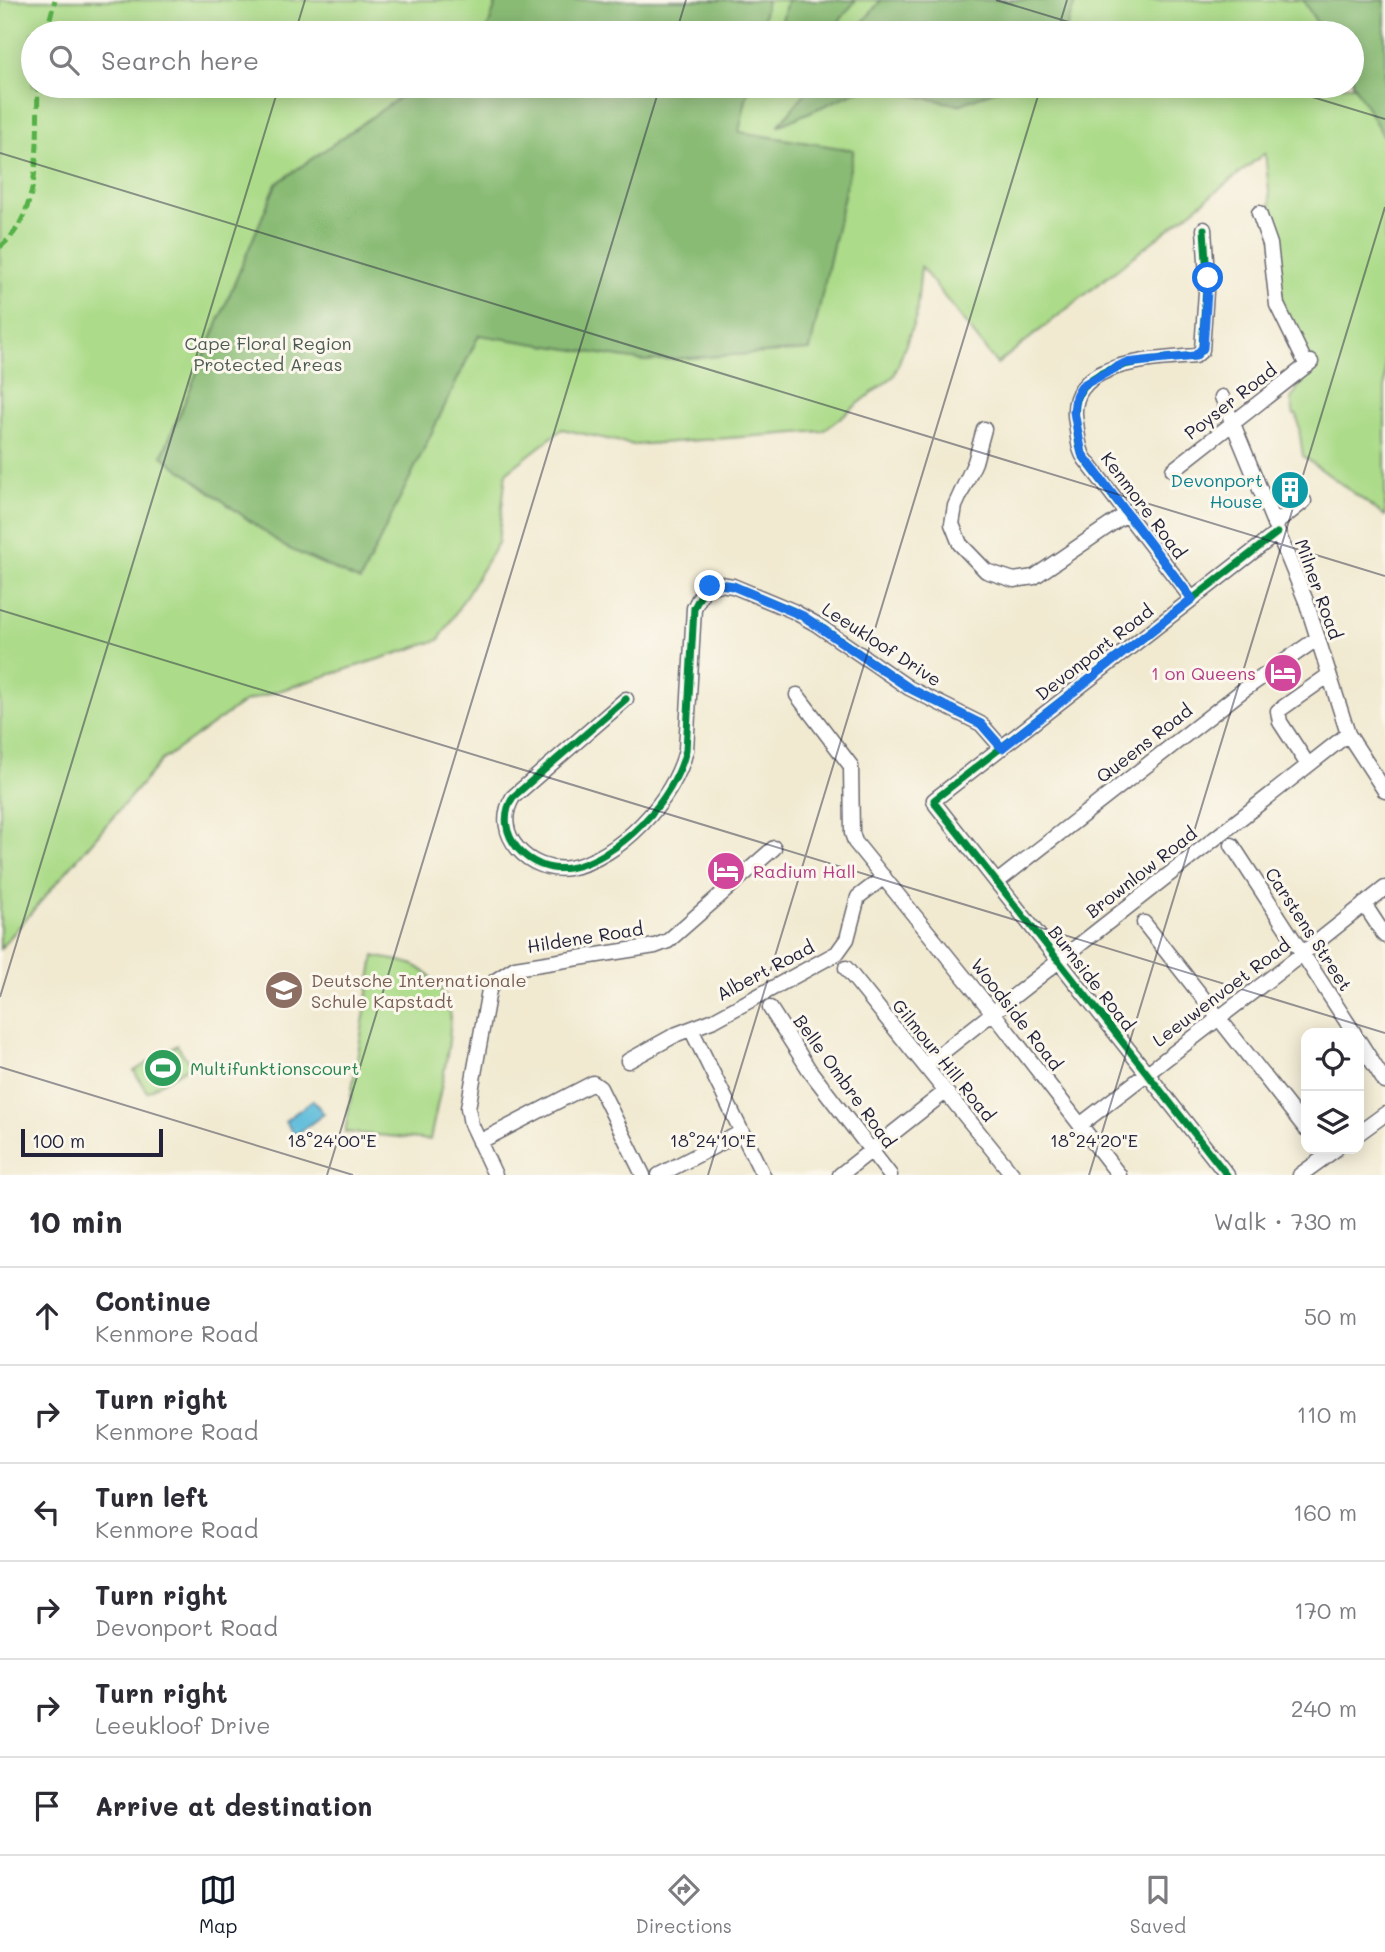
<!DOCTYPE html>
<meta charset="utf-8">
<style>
:root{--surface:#fff;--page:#f7f7f7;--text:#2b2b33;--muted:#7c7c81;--line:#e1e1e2;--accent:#111827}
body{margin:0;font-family:Mali,sans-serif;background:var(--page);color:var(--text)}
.controls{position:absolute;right:21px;bottom:21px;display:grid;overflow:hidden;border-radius:14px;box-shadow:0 4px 18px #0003}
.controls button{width:63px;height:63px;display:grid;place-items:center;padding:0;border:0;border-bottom:2px solid var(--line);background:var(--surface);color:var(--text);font:35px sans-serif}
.scale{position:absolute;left:21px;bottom:18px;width:142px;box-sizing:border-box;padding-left:7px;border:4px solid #22223b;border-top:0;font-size:19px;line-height:24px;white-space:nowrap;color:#22223b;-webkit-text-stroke:5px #fbf7ec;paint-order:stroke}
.stop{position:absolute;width:21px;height:21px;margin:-16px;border:5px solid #1a73e8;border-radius:50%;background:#fff}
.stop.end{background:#1a73e8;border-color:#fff;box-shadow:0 2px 7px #0008}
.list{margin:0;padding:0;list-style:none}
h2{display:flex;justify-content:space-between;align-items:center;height:91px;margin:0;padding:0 28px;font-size:30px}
h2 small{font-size:23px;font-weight:400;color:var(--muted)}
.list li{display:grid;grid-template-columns:46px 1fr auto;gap:21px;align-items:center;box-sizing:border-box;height:98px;padding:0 28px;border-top:2px solid var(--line)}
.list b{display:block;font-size:26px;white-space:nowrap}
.list p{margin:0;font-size:23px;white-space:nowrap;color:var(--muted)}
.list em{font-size:23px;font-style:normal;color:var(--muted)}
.icon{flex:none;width:38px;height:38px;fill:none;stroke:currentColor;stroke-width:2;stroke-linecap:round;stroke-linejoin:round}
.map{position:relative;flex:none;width:1385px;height:1175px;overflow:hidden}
.search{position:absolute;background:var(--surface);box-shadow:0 4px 18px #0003;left:21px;right:21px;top:21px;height:77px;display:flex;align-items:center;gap:18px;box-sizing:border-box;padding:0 24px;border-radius:38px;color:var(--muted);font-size:26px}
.sheet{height:679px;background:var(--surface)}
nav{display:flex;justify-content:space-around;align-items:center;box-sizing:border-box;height:98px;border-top:2px solid var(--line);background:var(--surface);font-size:19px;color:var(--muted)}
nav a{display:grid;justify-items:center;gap:4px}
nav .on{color:var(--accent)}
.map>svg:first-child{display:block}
.green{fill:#acdb89;stroke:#677e62;stroke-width:2;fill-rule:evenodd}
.forest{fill:#89bb75;stroke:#566e58;stroke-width:2}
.water{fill:#5cbbda;stroke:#3f6e8a;stroke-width:2}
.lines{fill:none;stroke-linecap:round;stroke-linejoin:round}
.minor-casing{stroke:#6a6870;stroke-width:17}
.minor{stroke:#fff;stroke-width:14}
.quiet{stroke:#55b146;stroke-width:5;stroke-dasharray:10 5;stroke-linecap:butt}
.cycleway-casing{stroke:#fbf7ec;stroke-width:11}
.cycleway{stroke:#00873e;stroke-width:7}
.route{stroke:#1a73e8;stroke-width:9}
.ticks{fill:none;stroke:#22223b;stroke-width:2;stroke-opacity:0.45}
.labels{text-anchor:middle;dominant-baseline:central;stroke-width:6;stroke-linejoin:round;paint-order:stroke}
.park-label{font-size:18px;fill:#4b5a52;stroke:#fbf7ec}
.street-label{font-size:18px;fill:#22223b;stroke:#fbf7ec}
.culture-label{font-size:18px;fill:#0d838f;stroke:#fbf7ec;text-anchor:end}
.hotel-label{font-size:18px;fill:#b23c85;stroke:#fbf7ec;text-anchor:end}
.education-label{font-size:18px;fill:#785e54;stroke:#fbf7ec;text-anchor:start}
.leisure-label{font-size:18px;fill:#27864d;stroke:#fbf7ec;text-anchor:start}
.ticks-label{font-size:18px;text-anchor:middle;fill:#22223b;stroke:#fbf7ec;stroke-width:6;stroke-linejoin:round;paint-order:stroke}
</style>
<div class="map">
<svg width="1385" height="1175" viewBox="0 0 1385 1175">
<rect width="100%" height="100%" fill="#fbf7ec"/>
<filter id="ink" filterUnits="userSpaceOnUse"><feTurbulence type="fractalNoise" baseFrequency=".0143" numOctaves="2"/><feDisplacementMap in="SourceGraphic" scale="14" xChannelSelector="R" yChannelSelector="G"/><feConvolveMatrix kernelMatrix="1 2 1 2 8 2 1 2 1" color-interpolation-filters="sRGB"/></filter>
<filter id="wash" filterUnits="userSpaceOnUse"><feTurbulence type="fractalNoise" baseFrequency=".00686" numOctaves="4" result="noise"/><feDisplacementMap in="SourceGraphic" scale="28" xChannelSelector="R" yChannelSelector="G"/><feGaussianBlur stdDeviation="1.57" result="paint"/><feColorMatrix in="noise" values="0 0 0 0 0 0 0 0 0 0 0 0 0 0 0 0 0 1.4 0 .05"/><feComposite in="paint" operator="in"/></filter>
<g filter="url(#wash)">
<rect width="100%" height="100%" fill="#f1ead1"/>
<path class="green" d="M0,0H1385V516L1303,456L1297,415H1294L1291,399L1303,380V357L1282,313L1265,153L997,364L921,267L916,317L894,376L823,431L634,445L562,429L506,473L498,543L439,640L244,702L161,761L0,949ZM33,33H1352V86H33Z
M374,956C386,959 399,960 411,964C427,970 446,990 449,1007C455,1038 436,1107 430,1140L345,1132Z
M177,1045L191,1065L147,1092L134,1071Z"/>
<path class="forest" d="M497,0H767L760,33H486Z
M787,0H856L830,33H779Z
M881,0H1076L1065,33H854Z
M1303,0H1385V139L1352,82V33H1323Z
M416,86H749L739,132L854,150L810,350L645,361L479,335L360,581L285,547L162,456L276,184Z
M811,86H1005L959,105L869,86L778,126Z"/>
<path class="water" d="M313,1100L324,1114L295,1135L285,1121Z"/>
</g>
<g filter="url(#ink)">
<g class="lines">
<defs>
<path id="minor" d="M1259,213L1270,244L1277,305L1307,366
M1222,397L1306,601L1348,734L1385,791
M984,429L975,462L955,506L952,524L960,544L986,571L1014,580L1034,577L1126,514
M1173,470L1311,362
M1274,525L1304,501
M1192,599L1085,459C1078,449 1078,435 1076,423C1064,360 1154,360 1195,356L1202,350L1207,277L1204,229
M797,695L851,766L852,833L855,842L998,1019L1119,1175
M626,699L513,797C490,834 530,874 569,868C619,859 675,799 686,750L694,608L704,589L720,584L733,586L793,611L816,624L909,688L981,724L1002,748
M1308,765L1280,722L1278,711L1329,675
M1232,845L1354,1033
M997,882L1242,691L1318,638
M1364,904L1385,936
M1144,923L1306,1129
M846,968L1013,1175
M770,1008L810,1071L890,1175
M691,1029L763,1175
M1359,1041L1385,1082
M628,1061L677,1034L714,1020L837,953L847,939L858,897L884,877
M925,1066L1348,734
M1080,1125L1302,954L1385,888
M1359,1133L1385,1114
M479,1142L593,1083L600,1088L643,1175
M495,1175L471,1124L468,1108L489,990L495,981L515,968L655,946L668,941L774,848
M659,1175L742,1132
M840,1175L945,1092
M1227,1175L936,805L934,800L1277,533
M1300,1175L1336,1149"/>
</defs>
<use href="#minor" class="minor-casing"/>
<use href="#minor" class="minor"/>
<path class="quiet" d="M46,33L55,0
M0,247C44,213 36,135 38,86"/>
<defs>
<path id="cycleway" d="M1192,599L1085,459C1078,449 1078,435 1076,423C1064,360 1154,360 1195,356L1202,350L1207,277L1204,229
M626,699L513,797C490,834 530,874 569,868C619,859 675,799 686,750L694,608L704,589L720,584L733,586L793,611L816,624L909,688L981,724L1002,748
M1227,1175L936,805L934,800L1277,533"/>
</defs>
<use href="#cycleway" class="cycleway-casing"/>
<use href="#cycleway" class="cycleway"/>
</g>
</g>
<g class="lines" filter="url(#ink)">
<path class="route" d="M710,586L720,584L733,586L803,616L909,688L981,724L1002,748L1192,599L1082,454L1074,412L1076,396L1083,385L1125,363L1195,356L1203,348L1208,278"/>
</g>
<path class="ticks" d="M996,0L1105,33M295,33L305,0M676,33L686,0M1057,33L1067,0M1276,86L1385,119M0,153L1385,576M0,610L1385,1033M0,997L279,86M0,1067L353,1175M327,1175L660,86M708,1175L1041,86M1089,1175L1385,207"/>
<defs>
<symbol id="building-disc" viewBox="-11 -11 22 22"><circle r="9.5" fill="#0f9aa8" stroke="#fbf7ec"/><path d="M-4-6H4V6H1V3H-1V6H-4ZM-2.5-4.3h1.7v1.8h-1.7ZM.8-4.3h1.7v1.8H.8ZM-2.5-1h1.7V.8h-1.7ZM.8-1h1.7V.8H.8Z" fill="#fff"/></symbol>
<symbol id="hotel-disc" viewBox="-11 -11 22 22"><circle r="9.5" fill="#d1479c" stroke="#fbf7ec"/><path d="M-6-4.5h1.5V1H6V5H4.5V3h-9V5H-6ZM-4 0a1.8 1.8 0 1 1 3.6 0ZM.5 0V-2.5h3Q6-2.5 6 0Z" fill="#fff"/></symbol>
<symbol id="school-disc" viewBox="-11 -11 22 22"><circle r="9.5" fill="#8d6e63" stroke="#fbf7ec"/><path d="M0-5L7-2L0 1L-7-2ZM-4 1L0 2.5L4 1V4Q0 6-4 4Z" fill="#fff"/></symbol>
<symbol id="stadium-disc" viewBox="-11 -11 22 22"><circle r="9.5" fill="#2e9e5b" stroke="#fbf7ec"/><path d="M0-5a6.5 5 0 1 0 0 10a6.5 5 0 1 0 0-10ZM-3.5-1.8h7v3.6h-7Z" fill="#fff"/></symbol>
</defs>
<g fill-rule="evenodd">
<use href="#building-disc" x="1268" y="468" width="44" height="44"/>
<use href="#hotel-disc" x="1261" y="651" width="44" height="44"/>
<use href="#hotel-disc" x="704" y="849" width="44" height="44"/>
<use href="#school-disc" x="262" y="968" width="44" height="44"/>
<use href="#stadium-disc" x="141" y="1046" width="44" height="44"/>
</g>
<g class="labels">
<g class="park-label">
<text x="268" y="343">Cape Floral Region<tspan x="268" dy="21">Protected Areas</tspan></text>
</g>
<g class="street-label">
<text transform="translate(1230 401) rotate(-38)">Poyser Road</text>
<text transform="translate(1144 505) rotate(53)">Kenmore Road</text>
<text transform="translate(1319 589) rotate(70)">Milner Road</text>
<text transform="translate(882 644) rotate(33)">Leeukloof Drive</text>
<text transform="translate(1094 652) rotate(-38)">Devonport Road</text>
<text transform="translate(1144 743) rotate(-38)">Queens Road</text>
<text transform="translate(1141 872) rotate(-38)">Brownlow Road</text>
<text transform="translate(1309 929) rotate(57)">Carstens Street</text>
<text transform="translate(585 937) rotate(-9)">Hildene Road</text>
<text transform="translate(765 970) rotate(-28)">Albert Road</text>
<text transform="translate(1092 978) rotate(52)">Burnside Road</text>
<text transform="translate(1221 992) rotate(-37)">Leeuwenvoet Road</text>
<text transform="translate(1017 1014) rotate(52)">Woodside Road</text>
<text transform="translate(944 1060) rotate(51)">Gilmour Hill Road</text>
<text transform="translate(845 1081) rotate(54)">Belle Ombre Road</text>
</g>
<g class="culture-label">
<text x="1263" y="480">Devonport<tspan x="1263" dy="21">House</tspan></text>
</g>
<g class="hotel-label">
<text x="1256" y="673">1 on Queens</text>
<text x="753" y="871" text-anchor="start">Radium Hall</text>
</g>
<g class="education-label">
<text x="311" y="980">Deutsche Internationale<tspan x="311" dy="21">Schule Kapstadt</tspan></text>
</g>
<g class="leisure-label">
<text x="190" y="1068">Multifunktionscourt</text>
</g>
</g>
<g class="ticks-label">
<text x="332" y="1147">18°24'00"E</text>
<text x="713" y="1147">18°24'10"E</text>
<text x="1094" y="1147">18°24'20"E</text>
</g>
</svg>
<div class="controls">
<button><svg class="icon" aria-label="locate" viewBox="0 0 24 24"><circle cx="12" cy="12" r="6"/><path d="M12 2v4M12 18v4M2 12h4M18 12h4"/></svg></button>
<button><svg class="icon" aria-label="layers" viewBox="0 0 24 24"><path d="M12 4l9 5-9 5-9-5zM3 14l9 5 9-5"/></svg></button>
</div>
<div class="scale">100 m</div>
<div class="stop" style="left:1208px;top:278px"></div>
<div class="stop end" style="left:710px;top:586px"></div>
<div class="search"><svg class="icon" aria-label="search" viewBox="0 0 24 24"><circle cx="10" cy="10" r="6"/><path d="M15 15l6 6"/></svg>Search here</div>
</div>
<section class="sheet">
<h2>10 min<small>Walk · 730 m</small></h2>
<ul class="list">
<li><svg class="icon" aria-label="ahead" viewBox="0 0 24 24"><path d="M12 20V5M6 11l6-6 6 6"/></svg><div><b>Continue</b><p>Kenmore Road</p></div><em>50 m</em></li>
<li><svg class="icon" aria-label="right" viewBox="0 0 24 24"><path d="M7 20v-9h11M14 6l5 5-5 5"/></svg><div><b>Turn right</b><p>Kenmore Road</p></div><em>110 m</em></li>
<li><svg class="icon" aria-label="left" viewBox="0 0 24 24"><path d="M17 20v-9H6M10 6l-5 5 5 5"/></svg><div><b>Turn left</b><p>Kenmore Road</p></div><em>160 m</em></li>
<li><svg class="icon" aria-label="right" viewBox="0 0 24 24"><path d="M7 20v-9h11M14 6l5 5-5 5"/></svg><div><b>Turn right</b><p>Devonport Road</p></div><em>170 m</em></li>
<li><svg class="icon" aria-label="right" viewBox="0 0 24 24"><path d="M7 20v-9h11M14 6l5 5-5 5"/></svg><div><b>Turn right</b><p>Leeukloof Drive</p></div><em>240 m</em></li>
<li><svg class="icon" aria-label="arrive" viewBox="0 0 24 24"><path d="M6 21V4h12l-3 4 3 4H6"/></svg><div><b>Arrive at destination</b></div></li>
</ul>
</section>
<nav>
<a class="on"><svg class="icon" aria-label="map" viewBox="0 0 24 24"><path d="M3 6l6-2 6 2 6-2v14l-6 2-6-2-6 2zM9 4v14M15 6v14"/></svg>Map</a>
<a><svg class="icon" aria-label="directions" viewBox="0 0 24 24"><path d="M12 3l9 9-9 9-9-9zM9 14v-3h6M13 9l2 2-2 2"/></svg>Directions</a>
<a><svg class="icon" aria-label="saved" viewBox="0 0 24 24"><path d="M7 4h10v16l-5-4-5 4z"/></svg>Saved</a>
</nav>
